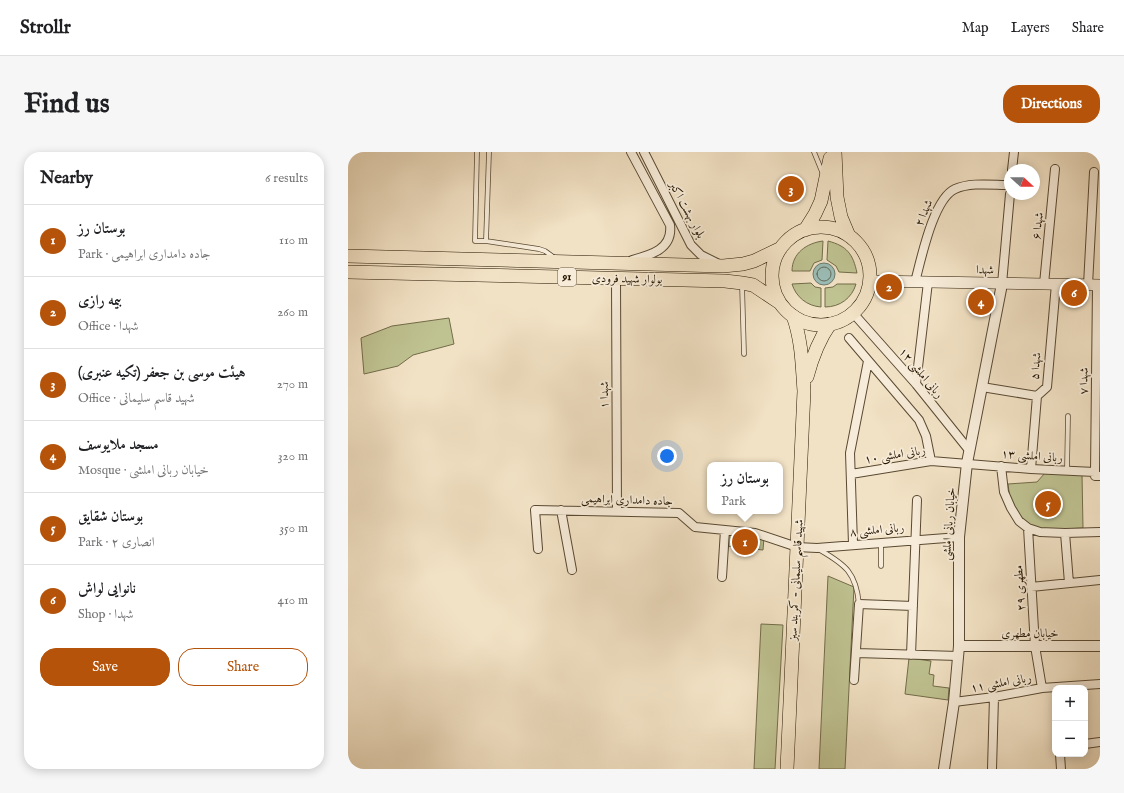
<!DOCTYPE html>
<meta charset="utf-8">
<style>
:root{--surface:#fff;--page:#f6f6f6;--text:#202124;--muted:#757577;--line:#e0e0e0;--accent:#b45309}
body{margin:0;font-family:"IM FELL English",Amiri,serif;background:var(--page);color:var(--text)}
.controls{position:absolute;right:12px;bottom:12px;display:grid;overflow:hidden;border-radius:8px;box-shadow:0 2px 10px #0003}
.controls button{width:36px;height:36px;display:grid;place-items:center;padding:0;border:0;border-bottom:1px solid var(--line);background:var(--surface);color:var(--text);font:20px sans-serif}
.compass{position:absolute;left:656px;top:12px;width:36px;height:36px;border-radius:50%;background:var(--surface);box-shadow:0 2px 10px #0003;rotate:111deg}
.you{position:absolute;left:319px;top:304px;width:14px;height:14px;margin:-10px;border:3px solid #fff;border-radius:50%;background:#1a73e8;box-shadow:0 0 0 6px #1a73e833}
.badge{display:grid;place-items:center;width:26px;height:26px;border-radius:50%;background:var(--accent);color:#fff;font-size:13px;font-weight:700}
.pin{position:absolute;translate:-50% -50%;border:2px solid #fff;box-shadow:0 1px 4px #0006}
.popup{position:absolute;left:359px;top:310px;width:76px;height:52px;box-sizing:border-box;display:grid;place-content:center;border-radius:8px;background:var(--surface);filter:drop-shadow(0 1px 3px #0005);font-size:13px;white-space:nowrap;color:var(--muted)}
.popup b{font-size:15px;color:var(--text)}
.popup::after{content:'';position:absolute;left:50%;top:100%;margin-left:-8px;border:8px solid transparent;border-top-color:var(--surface)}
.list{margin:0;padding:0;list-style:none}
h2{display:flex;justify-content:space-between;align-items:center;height:52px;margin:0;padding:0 16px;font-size:17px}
h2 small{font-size:13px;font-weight:400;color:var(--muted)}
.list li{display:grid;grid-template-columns:26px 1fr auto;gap:12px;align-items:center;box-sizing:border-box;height:72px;padding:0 16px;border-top:1px solid var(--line)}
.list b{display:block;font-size:15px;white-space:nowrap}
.list p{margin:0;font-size:13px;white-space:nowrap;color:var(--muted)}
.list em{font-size:13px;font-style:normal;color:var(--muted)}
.actions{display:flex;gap:8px;padding:12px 16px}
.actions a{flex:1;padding:9px 0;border:1px solid var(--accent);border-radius:16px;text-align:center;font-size:14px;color:var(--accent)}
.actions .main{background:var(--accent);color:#fff}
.map{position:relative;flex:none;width:752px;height:617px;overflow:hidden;border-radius:16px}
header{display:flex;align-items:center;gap:24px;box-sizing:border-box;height:56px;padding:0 20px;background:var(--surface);border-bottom:1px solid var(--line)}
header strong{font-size:19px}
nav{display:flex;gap:22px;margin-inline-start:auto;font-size:14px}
.intro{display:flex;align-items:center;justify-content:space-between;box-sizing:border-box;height:96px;padding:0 24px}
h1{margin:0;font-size:28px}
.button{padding:10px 18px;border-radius:16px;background:var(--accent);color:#fff;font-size:14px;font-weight:700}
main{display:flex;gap:24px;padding:0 24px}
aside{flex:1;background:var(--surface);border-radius:16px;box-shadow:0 2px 10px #0003}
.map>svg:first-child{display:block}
.green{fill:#bfc291;stroke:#726c49}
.water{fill:#9bbdb6;stroke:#6c7a6e}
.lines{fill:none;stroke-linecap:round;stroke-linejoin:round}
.shore{stroke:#606a5c;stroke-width:1}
.service-casing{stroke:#594932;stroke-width:5.5}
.minor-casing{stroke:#594932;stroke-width:10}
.tertiary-casing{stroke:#594932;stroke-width:12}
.secondary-casing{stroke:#261601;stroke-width:12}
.primary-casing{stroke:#261601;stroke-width:14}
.trunk-casing{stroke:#261601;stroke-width:14}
.service{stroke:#f7ecd9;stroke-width:4}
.minor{stroke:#f7ecd9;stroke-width:8}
.tertiary{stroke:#f7ecd9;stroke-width:10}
.secondary{stroke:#f7ecd9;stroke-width:11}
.primary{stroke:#f2e2c5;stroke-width:13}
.trunk{stroke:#f2e2c5;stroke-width:13}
.labels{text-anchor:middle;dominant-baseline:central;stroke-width:3.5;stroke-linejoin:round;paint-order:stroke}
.shield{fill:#f7ecd9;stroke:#655642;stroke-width:1}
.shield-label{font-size:11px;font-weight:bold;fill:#261601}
.street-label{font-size:12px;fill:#261601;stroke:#f7ecd9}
</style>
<header>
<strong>Strollr</strong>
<nav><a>Map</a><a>Layers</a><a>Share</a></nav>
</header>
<div class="intro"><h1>Find us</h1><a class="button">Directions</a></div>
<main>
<aside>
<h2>Nearby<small>6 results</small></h2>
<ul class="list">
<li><span class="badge">1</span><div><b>بوستان رز</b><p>Park · جاده دامداری ابراهیمی</p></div><em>110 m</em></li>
<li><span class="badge">2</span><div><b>بیمه رازی</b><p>Office · شهدا</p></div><em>260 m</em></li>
<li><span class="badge">3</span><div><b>هيئت موسی بن جعفر (تکیه عنبری)</b><p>Office · شهید قاسم سلیمانی</p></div><em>270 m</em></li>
<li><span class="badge">4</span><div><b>مسجد ملایوسف</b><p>Mosque · خیابان ربانی املشی</p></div><em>320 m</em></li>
<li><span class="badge">5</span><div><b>بوستان شقایق</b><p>Park · انصاری ۲</p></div><em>350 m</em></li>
<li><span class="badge">6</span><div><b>نانوایی لواش</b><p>Shop · شهدا</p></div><em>410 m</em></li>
</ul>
<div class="actions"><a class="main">Save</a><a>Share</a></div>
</aside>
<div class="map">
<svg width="752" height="617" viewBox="0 0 752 617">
<rect width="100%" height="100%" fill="#f2e2c5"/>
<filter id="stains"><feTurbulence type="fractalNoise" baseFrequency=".005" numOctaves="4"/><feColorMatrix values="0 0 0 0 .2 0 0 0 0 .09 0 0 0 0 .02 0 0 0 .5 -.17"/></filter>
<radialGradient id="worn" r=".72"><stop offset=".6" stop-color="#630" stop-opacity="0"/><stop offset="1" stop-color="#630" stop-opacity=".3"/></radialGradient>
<path class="green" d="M475,89L474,108L466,111L462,119H444C444,101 459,91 475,89Z
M480,89C499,94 505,102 509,121L491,120L488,114L479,108Z
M463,131L467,135L473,136V155C459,154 448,145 444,132Z
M489,132H508C504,146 492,155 477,155V136L485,135Z
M101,166L106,192L65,203L50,214L16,222L13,186L44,174Z
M697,321L734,322L735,376L690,378L674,367L667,357L662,347L660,332L689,330Z
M379,382L416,385L415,398L378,394Z
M480,424L506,435L497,617H471Z
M413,472L435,473L427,617H406Z
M561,506L583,509L581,522L586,523L585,534L601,536L600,548L557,542Z"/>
<path class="water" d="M465 122a11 11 0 1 1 22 0a11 11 0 1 1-22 0Z"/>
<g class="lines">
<path class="shore" d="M469 122a7 7 0 1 1 14 0a7 7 0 1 1-14 0Z"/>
<defs>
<path id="service" d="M129,0L127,89H138L191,97L197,99L208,107
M466,0L475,22
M138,89L141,0
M394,132L396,202
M719,318L720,264
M533,390V414
M472,398C498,413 508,421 511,452"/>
<path id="minor" d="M283,0L322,73C325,97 303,103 284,108
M296,0L343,93L353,103L371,112
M664,18L666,0
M268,127L269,359
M567,130C573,108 585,47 607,37C623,30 644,33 662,33
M654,132L662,42
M696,132L707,17
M740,133L746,20
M749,133L747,320V324H752
M505,161L568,232L621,298
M501,186L571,268L578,284L583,309
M568,232L580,130
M634,235L689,244
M653,314L656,340L663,356L671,369L680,376L692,380L717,381L752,380
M683,317L689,244L699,235L708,132
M503,322L583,309L683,317L747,320
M213,358L224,418
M680,376L687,494L694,536
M717,381L721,431
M505,392L502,301L520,209
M190,397L187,358L331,361L347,375L407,381L449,395L469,396L611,385
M374,425L377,378
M683,435L752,428
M508,501L610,504
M563,503L569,348
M506,528L511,452L565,454
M606,550L646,545L694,536L752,532
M737,592L752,590
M712,602L713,617
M644,617L646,545"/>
<path id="tertiary" d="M611,494H752
M596,617L606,550L611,494V385L619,311L654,132"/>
<path id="secondary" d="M522,129L752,133"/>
<path id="primary" d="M459,225C464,206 470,189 482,172
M439,617L456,239C454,213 454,189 445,164"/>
<path id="trunk" d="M487,0L489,45L493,65L501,84
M424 124a49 49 0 1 1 98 0a49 49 0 1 1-98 0Z
M457,78L467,62L473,49L482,6
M0,104L375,114L395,112L406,109L433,96
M0,120L377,129L394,131L405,133L432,151"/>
</defs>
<use href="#service" class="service-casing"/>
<use href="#minor" class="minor-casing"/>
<use href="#tertiary" class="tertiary-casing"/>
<use href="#secondary" class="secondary-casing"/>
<use href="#primary" class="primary-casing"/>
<use href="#trunk" class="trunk-casing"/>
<use href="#service" class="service"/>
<use href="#minor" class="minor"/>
<use href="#tertiary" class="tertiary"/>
<use href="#secondary" class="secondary"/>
<use href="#primary" class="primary"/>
<use href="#trunk" class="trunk"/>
</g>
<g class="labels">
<rect class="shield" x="210" y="116" width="18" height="18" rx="3"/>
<g class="shield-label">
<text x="219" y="125">91</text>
</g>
<g class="street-label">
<text transform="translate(339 58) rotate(62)">بلوار بهشت اکبر</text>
<text transform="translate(576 61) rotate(-67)">شهدا ۲</text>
<text transform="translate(690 74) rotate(-84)">شهدا ۶</text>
<text transform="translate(637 118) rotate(1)">شهدا</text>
<text transform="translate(279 127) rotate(1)">بولوار شهید فرودی</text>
<text transform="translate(688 214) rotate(-85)">شهدا ۵</text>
<text transform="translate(573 221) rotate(50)">ربانی املشی ۱۲</text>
<text transform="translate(736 229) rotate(-89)">شهدا ۷</text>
<text transform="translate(256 243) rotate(-90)">شهدا ۱</text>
<text transform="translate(547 303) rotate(-9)">ربانی املشی ۱۰</text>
<text transform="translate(684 304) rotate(4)">ربانی املشی ۱۳</text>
<text transform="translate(279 348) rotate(2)">جاده دامداری ابراهیمی</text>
<text transform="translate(601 372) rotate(-86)">خیابان ربانی املشی</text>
<text transform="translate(529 378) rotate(-5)">ربانی املشی ۸</text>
<text transform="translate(448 428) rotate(-87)">شهید قاسم سلیمانی - کمربند سبز</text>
<text transform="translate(672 436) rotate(-94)">مطهری ۲۹</text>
<text x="682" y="481">خیابان مطهری</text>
<text transform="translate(653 531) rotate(-10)">ربانی املشی ۱۱</text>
</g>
</g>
<rect width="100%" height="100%" filter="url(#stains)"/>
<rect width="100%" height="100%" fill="url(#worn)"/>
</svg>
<div class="controls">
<button>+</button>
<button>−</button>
</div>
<svg class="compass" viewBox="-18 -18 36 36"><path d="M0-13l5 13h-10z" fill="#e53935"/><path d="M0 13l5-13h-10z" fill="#757577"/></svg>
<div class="you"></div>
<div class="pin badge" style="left:397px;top:390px">1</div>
<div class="popup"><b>بوستان رز</b>Park</div>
<div class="pin badge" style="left:541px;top:135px">2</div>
<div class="pin badge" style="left:443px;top:37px">3</div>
<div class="pin badge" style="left:633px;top:150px">4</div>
<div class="pin badge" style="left:700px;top:352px">5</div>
<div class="pin badge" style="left:726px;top:141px">6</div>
</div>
</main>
